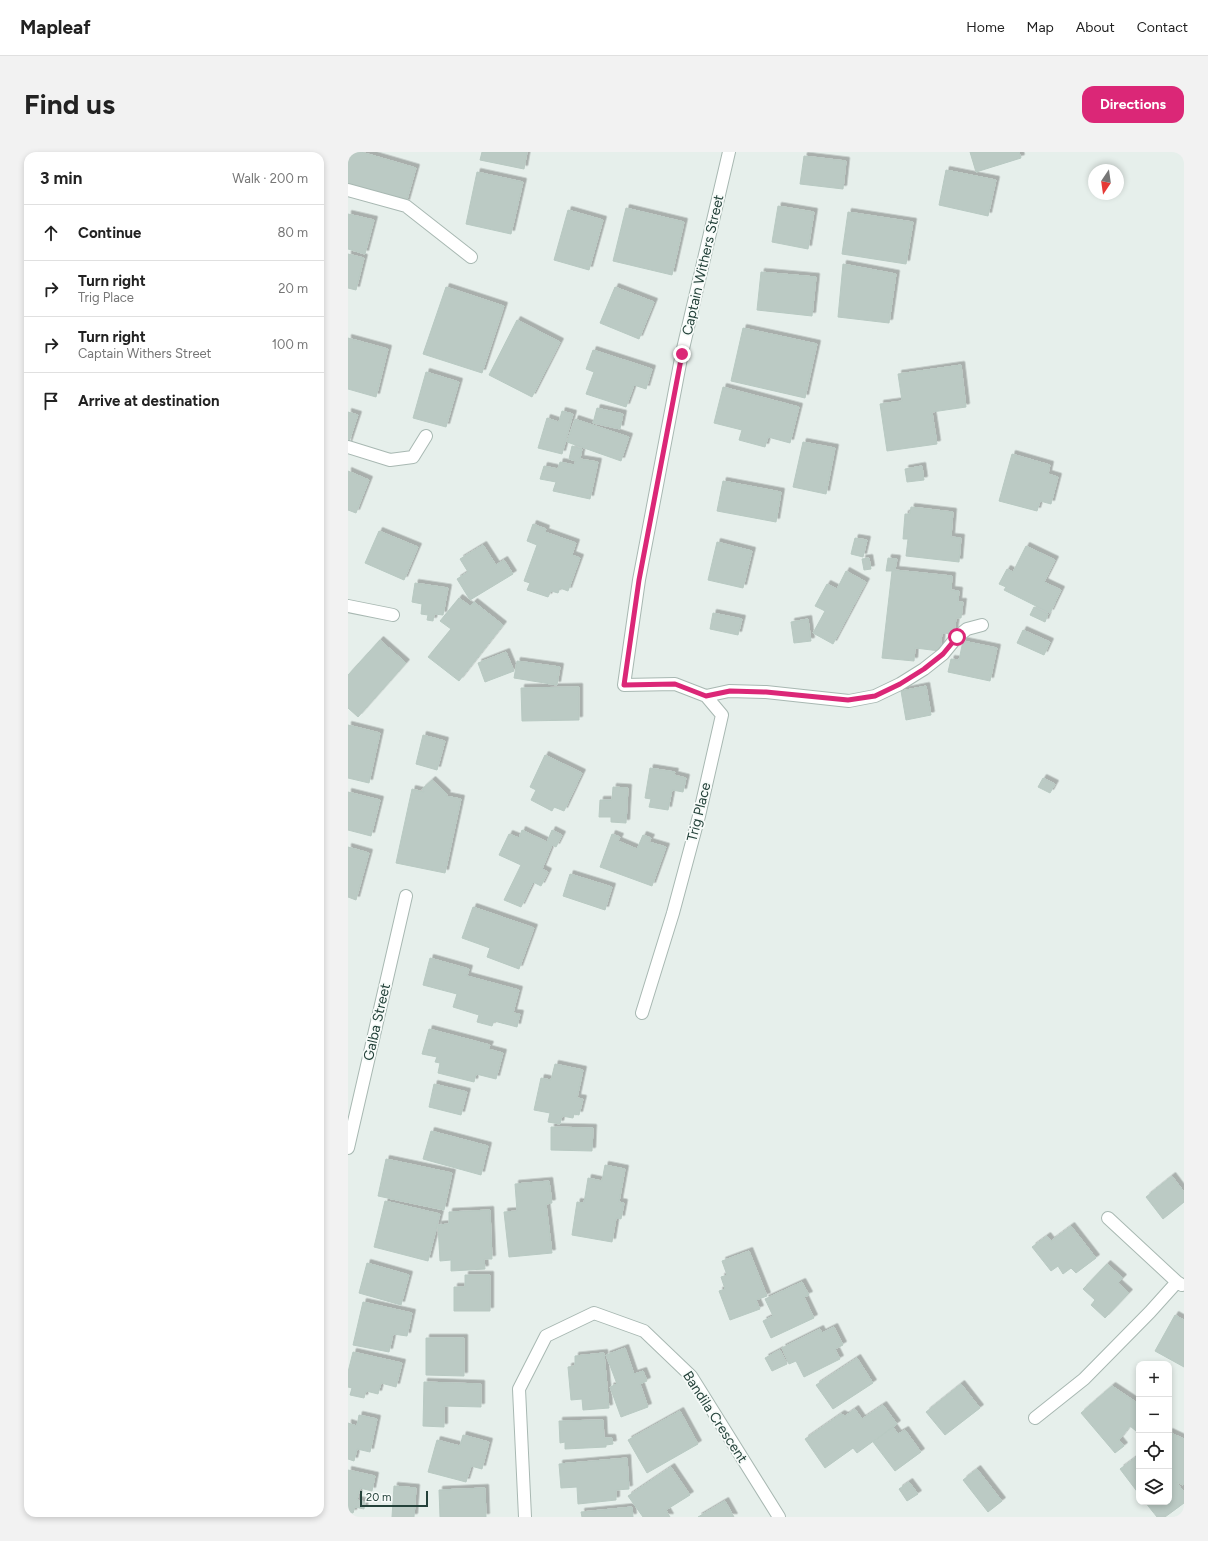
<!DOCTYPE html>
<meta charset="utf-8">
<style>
:root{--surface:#fff;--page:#f2f2f2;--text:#222;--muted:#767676;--line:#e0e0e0;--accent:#db2777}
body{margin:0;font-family:Figtree,sans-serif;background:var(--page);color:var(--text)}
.controls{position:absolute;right:12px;bottom:12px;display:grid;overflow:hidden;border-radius:8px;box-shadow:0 2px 6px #0003}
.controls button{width:36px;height:36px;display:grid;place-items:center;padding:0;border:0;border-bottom:1px solid var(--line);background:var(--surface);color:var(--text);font:20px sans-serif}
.compass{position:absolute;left:740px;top:12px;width:36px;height:36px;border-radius:50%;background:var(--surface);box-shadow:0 2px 6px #0003;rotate:193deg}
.scale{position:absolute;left:12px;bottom:10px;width:68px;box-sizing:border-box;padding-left:4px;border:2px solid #24423a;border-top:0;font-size:11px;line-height:14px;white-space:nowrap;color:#24423a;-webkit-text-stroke:3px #f7fbf9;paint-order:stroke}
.stop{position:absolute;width:12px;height:12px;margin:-9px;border:3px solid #db2777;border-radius:50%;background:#fff}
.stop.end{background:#db2777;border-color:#fff;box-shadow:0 1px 4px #0008}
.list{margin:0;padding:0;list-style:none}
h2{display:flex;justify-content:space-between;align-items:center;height:52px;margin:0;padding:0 16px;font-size:17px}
h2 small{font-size:13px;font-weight:400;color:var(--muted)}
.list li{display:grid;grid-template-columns:26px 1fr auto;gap:12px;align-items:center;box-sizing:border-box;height:56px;padding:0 16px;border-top:1px solid var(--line)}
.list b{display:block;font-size:15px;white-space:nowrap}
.list p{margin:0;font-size:13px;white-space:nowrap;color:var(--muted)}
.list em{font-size:13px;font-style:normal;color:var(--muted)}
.icon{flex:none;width:22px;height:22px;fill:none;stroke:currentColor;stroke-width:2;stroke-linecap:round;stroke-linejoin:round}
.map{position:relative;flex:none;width:836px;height:1365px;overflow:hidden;border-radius:12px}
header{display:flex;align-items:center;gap:24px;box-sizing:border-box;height:56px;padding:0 20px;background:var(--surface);border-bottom:1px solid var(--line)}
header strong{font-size:19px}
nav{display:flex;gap:22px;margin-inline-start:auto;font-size:14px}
.intro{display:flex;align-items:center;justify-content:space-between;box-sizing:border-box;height:96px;padding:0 24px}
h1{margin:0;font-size:28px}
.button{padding:10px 18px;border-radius:12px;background:var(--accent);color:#fff;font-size:14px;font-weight:700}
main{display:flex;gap:24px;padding:0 24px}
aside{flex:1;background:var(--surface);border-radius:12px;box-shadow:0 2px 6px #0003}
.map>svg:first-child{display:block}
.building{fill:#bbcac4;stroke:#b8c9c2;filter:url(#shadow)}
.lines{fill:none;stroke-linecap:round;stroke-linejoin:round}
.minor-casing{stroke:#a8b8b2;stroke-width:14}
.minor{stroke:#fff;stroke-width:12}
.route{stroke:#db2777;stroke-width:5}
.labels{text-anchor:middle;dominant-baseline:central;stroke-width:3.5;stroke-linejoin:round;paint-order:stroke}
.street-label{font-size:14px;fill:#24423a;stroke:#f7fbf9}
</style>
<header>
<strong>Mapleaf</strong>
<nav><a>Home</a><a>Map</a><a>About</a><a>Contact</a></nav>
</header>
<div class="intro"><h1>Find us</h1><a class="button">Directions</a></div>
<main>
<aside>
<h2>3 min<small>Walk · 200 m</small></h2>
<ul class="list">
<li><svg class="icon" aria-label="ahead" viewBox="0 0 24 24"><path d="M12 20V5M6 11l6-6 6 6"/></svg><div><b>Continue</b></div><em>80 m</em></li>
<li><svg class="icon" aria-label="right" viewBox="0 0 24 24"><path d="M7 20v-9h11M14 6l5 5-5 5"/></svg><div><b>Turn right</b><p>Trig Place</p></div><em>20 m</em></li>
<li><svg class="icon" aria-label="right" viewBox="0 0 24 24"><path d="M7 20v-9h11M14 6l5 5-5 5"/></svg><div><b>Turn right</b><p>Captain Withers Street</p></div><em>100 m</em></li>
<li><svg class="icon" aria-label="arrive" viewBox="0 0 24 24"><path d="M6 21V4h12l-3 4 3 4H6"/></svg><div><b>Arrive at destination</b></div></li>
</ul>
</aside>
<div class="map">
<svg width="836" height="1365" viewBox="0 0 836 1365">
<defs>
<filter id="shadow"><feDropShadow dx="3.5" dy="-3.5" stdDeviation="0" flood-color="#0004"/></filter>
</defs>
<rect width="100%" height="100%" fill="#e6efeb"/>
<path class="building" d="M0,0H13L68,16L58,51L0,35Z
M134,0H179L176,17L132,8Z
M622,0H671L673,6L628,20Z
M456,4L498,9L495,37L452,32Z
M598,18L648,28L640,64L591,53Z
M129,20L175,30L163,82L118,72Z
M430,54L466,60L460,97L424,90Z
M278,56L336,70L324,123L265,109Z
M220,58L255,68L241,118L206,108Z
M500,60L565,70L558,112L494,102Z
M0,62L26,68L17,102L0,97Z
M0,102L16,106L8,138L0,136Z
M495,112L548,122L541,171L490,165Z
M413,120L468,125L464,164L409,158Z
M98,135L156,154L134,221L75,202Z
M267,135L306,150L291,187L252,171Z
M169,168L212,190L184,245L141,223Z
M395,176L469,192L457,246L383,229Z
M0,186L40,197L28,245L0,237Z
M245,198L304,217L298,237L286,233L278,255L238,242L246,220L238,217Z
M613,213L618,255L584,260L589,292L539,299L532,252L554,249L550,222Z
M78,220L111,230L98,275L65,266Z
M375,235L451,255L442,291L420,285L417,295L391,288L394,278L366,271Z
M249,256L275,262L272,277L245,271Z
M214,259L225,262L214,302L190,296L199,266L211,270Z
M0,260L10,263L0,293Z
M227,267L281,285L273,309L219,290Z
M455,290L487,296L478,342L445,335Z
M224,294L234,297L232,307L250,310L242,347L205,339L208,330L192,327L196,314L210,317L212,310L226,313L228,309L221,307Z
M664,302L702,313L700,322L710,325L703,352L692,349L689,359L651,349Z
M574,314L576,328L559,330L557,317Z
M0,319L21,328L8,361L0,358Z
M375,329L433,340L428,370L369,359Z
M563,355L605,360L603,385L613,386L611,410L558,404L560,387H555L557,362H562Z
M185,372L198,377L197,380L228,391L224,403L232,406L220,439L212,436L210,441L203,439L200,445L179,438L182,431L176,429L189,393L179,389Z
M31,379L70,395L56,428L17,411Z
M507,386L519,388L515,405L503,402Z
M369,390L404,399L395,436L360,428Z
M135,393L148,413L156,408L165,422L122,448L109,427L120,420L112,407Z
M678,394L707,408L696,430L713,438L702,461L656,438L658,435L651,432L659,417L665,420Z
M521,406L523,417L516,418L514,407Z
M540,406L549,407L547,418L604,424L603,438L611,439L610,450H615L613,466H608L606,482L594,481L592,499L567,496L566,509L534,506L544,419H538Z
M498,419L518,430L485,492L465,481L477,459L467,454L479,432L489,437Z
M67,431L100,436L95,463L86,462L85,469L79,468L80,463L73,462L74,452L64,450Z
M111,446L122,454L126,450L155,473L111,529L80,505L103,477L92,469Z
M686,455L700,462L697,470L682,463Z
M365,461L394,467L390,483L362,477Z
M460,467L463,489L446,491L443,470Z
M675,478L702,490L696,503L669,491Z
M32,488L58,511L10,565L0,556V523Z
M615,489L649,496L642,529L600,520L603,507L611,508Z
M158,500L166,519L137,530L130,511Z
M169,509L212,515L209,533L166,526Z
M578,534L583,563L558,568L553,539Z
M231,535V568L174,569L173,536Z
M0,573L32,581L21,631L0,626Z
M75,583L97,589L89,618L68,612Z
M197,603L234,621L216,659L206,655L204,659L183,648L188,638L182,635Z
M302,616L327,620L326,623L338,626L335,640L324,638L320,658L301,655L303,647L297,646Z
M695,626L707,632L702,641L690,635Z
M84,628L99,642L98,644L113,647L97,721L48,711L64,637L76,640L74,637Z
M265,635L280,636L278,671L263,670V665H251L252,648H264Z
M0,640L32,648L23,684L0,678Z
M174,678L199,690L204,678L214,683L208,695L204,693L194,717L200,720L193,734L185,730L173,755L156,748L173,713L151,703L161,682L171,686Z
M264,682L272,685L270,689L289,697L295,683L303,686L301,690L318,695L304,734L252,715Z
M0,695L21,701L8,748L0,745Z
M222,722L264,735L257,758L215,744Z
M125,755L186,776L171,817L139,805L142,796L114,786Z
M82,806L121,817L119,824L171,838L165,861L172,862L169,875L146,869L144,874L129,870L131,863L105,855L109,842L75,833Z
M81,877L142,893L140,897L155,901L148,927L128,922L126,930L90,921L92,911L87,910L89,905L74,902Z
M207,912L235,918L229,946L235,947L231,963L226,962L225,966L214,964L212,972L200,970L202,961L186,958L193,926L203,928Z
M86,932L119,940L113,963L81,955Z
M203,975L245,976L244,999L203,998Z
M83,979L140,994L133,1023L75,1007Z
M38,1007L104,1021L96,1058L30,1044Z
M257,1013L277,1017L271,1050L276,1051L273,1067L268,1066L264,1090L224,1083L229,1050L236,1051L240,1026L254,1029Z
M824,1024L836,1040V1050L815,1067L798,1045Z
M201,1029L204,1051L198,1052L204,1101L161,1105L156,1060L169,1059L167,1032Z
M37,1049L92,1062L80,1109L26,1095Z
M142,1058L144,1107H136L137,1117L103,1119V1108L92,1109L90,1073L101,1072V1060Z
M723,1074L748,1106L728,1121L723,1116L715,1122L710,1114L703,1119L684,1095L699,1084L703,1089Z
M401,1099L419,1144L408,1148L412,1157L382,1168L371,1139L377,1137L373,1125L379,1123L374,1109Z
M19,1111L61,1123L53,1153L11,1141Z
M759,1112L775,1126L770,1131L781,1141L757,1166L743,1153L747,1148L735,1137Z
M117,1123H142V1159H106V1135H117Z
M454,1130L461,1143L456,1145L466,1166L423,1186L415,1169L425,1164L417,1147Z
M15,1150L64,1161L59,1184L45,1182L41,1200L5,1193Z
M827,1163L836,1168V1215L807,1199Z
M486,1175L495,1193L487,1197L492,1207L456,1225L448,1209L441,1212L434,1196L472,1177L474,1181Z
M78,1186H116V1224L78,1223Z
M277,1196L286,1222L295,1219L299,1229L292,1232L300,1255L273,1265L262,1235L269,1232L258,1203Z
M432,1198L439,1212L424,1219L417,1206Z
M5,1200L54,1211L48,1235L33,1231L30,1242L18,1239L16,1246L2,1243L4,1236L0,1235V1220Z
M256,1201L261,1256L235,1258L234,1247L223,1248L220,1215L227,1214V1204Z
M509,1206L525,1231L485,1257L468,1233Z
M76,1230L133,1232V1255L96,1254V1275L75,1274Z
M613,1232L632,1256L597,1283L578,1260Z
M764,1234L791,1252V1274L788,1279L782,1274L771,1288L776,1294L767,1301L733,1261Z
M535,1253L549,1272L509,1301L505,1296L477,1316L457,1287L493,1262L497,1264L507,1257L514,1267Z
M332,1259L350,1292L299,1321L280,1288Z
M11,1263L29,1267L22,1300L9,1297L6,1309L0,1307V1271L9,1274Z
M255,1268L256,1286H264L265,1292L258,1293V1295L217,1297V1290L212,1291L211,1269Z
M545,1275L550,1282L557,1278L573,1300L547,1319L525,1290Z
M821,1280L836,1287V1331L835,1333L828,1330L836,1340V1351L817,1365H809L797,1350H821Z
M115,1283L141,1290L134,1317L123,1314L118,1330L80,1320L89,1288L112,1294Z
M791,1303V1342L772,1317Z
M279,1306L281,1337L268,1338V1348L230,1352L229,1335L213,1336L211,1312Z
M323,1315L342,1343L318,1358L322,1365H295L280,1344Z
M629,1317L654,1349L640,1360L615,1328Z
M0,1318L27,1324L24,1339L12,1336L9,1348L17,1350L16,1357L7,1355L5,1361L0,1360Z
M561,1330L570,1342L559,1349L551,1337Z
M46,1334L68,1336L66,1365H44Z
M137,1336L138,1365H92L91,1338Z
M377,1349L386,1365H350Z
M284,1355L285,1365H234L233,1360Z"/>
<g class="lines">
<defs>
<path id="minor" d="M0,38L58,54L123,105
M0,295L42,308L65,305L78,284
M0,454L45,463
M358,544L381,539L418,540L501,549L527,544L552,532L576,517L595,502L609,485L619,477L634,473
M294,861L325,761L351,664L374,563L358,544L327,532L276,533L291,428L334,201L381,0
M0,996L58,744
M760,1066L829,1130L834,1133
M687,1266L736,1227L802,1160L829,1130
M177,1365L171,1237L198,1184L246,1161L296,1179L343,1224L431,1365"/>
</defs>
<use href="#minor" class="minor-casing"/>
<use href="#minor" class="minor"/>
</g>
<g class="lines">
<path class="route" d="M334,202L291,428L276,533L327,532L358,544L382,539L418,540L500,548L527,544L552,532L576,517L595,502L609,485"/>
</g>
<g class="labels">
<g class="street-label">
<text transform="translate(355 113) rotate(-77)">Captain Withers Street</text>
<text transform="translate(351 660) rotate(-76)">Trig Place</text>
<text transform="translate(29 870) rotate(-77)">Galba Street</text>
<text transform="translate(367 1265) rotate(57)">Bandila Crescent</text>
</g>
</g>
</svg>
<div class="controls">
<button>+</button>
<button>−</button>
<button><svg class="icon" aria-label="locate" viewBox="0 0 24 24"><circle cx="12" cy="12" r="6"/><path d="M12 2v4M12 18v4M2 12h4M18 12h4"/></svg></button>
<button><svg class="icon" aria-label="layers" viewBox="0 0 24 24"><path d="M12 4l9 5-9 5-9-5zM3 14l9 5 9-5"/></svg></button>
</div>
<svg class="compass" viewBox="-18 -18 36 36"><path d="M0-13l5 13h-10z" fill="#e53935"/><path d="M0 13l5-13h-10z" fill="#767676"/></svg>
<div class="scale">20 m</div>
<div class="stop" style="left:609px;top:485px"></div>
<div class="stop end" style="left:334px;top:202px"></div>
</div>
</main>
